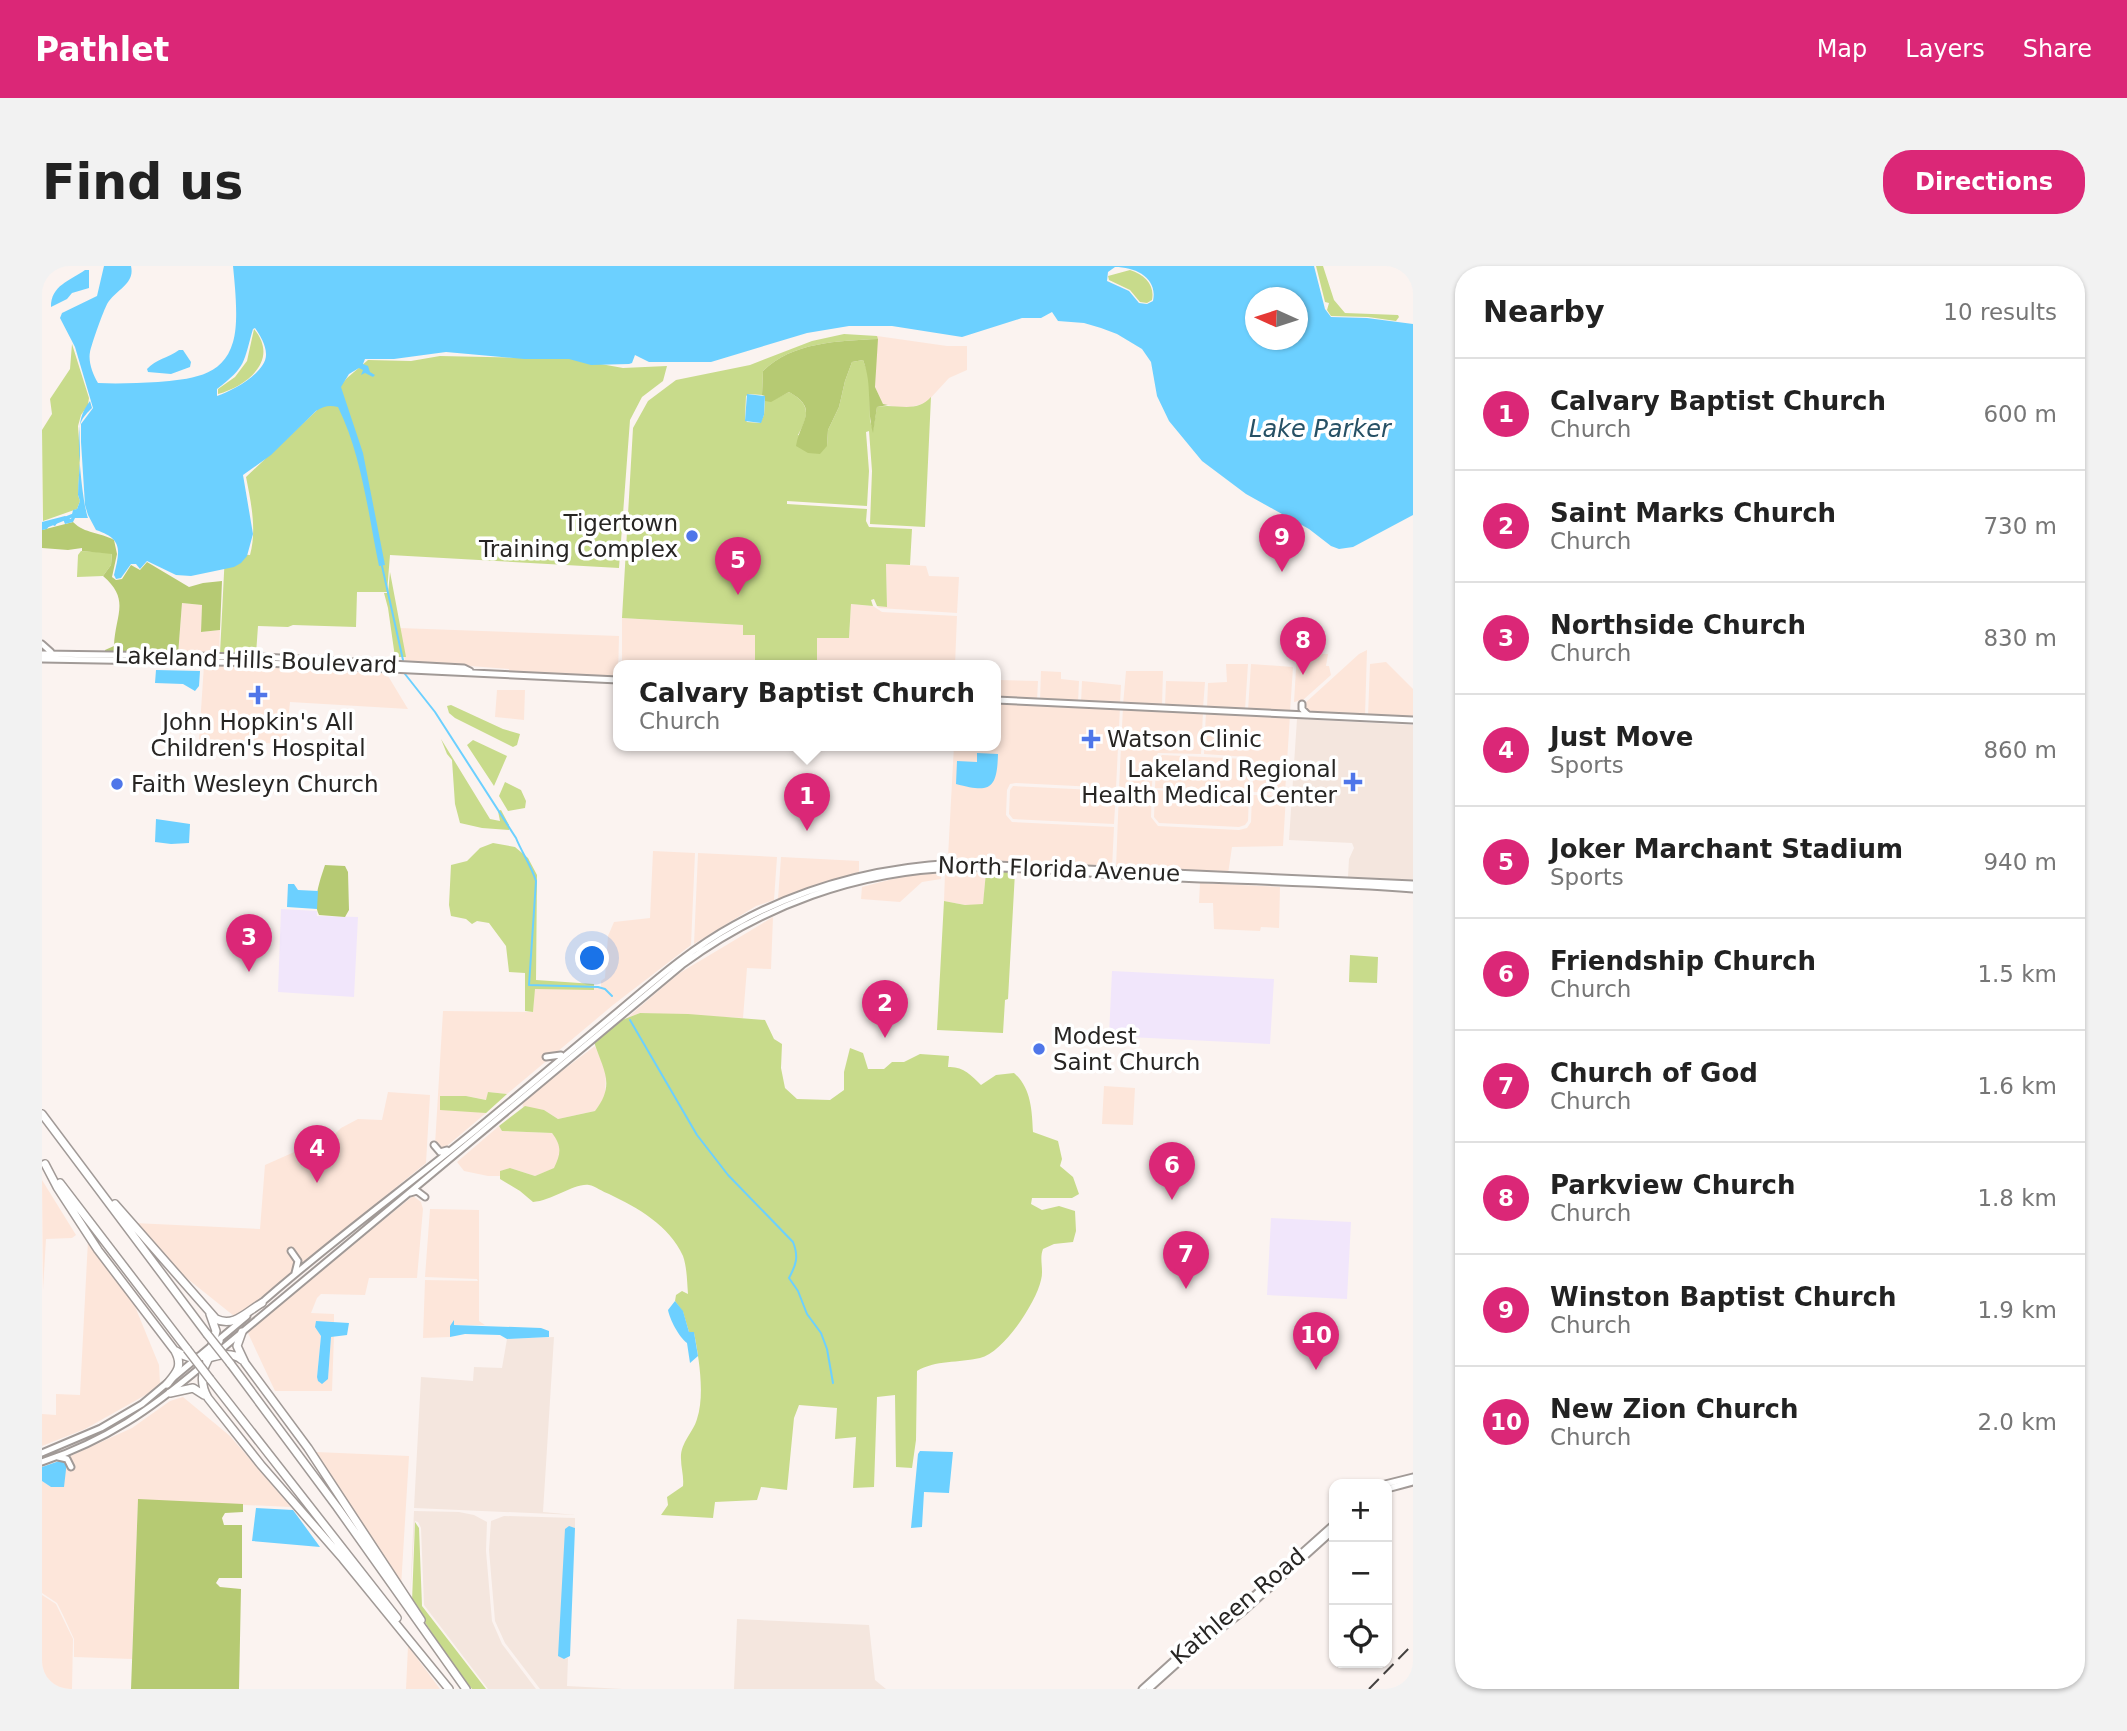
<!DOCTYPE html>
<meta charset="utf-8">
<style>
:root{--surface:#fff;--page:#f2f2f2;--text:#222;--muted:#767676;--line:#e0e0e0;--accent:#db2777}
body{margin:0;font-family:"DejaVu Sans",sans-serif;background:var(--page);color:var(--text)}
.controls{position:absolute;right:21px;bottom:21px;display:grid;overflow:hidden;border-radius:14px;box-shadow:0 2px 5px #0004}
.controls button{width:63px;height:63px;display:grid;place-items:center;padding:0;border:0;border-bottom:2px solid var(--line);background:var(--surface);color:var(--text);font:35px sans-serif}
.compass{position:absolute;left:1203px;top:21px;width:63px;height:63px;border-radius:50%;background:var(--surface);box-shadow:0 2px 5px #0004;rotate:273deg}
.you{position:absolute;left:551px;top:693px;width:24px;height:24px;margin:-18px;border:5px solid #fff;border-radius:50%;background:#1a73e8;box-shadow:0 0 0 10px #1a73e833}
.badge{display:grid;place-items:center;width:46px;height:46px;border-radius:50%;background:var(--accent);color:#fff;font-size:23px;font-weight:700}
.pin{position:absolute;translate:-50% -58px;filter:drop-shadow(0 2px 4px #0008)}
.pin::after{content:'';position:absolute;top:37px;width:24px;height:21px;background:inherit;clip-path:polygon(0 0,100% 0,50% 100%)}
.popup{position:absolute;left:571px;top:394px;width:388px;height:91px;box-sizing:border-box;display:grid;place-content:center;border-radius:14px;background:var(--surface);filter:drop-shadow(0 2px 5px #0005);font-size:23px;white-space:nowrap;color:var(--muted)}
.popup b{font-size:26px;color:var(--text)}
.popup::after{content:'';position:absolute;left:50%;top:100%;margin-left:-14px;border:14px solid transparent;border-top-color:var(--surface)}
.list{margin:0;padding:0;list-style:none}
h2{display:flex;justify-content:space-between;align-items:center;height:91px;margin:0;padding:0 28px;font-size:30px}
h2 small{font-size:23px;font-weight:400;color:var(--muted)}
.list li{display:grid;grid-template-columns:46px 1fr auto;gap:21px;align-items:center;box-sizing:border-box;height:112px;padding:0 28px;border-top:2px solid var(--line)}
.list b{display:block;font-size:26px;white-space:nowrap}
.list p{margin:0;font-size:23px;white-space:nowrap;color:var(--muted)}
.list em{font-size:23px;font-style:normal;color:var(--muted)}
.icon{flex:none;width:38px;height:38px;fill:none;stroke:currentColor;stroke-width:2;stroke-linecap:round;stroke-linejoin:round}
.map{position:relative;flex:none;width:1371px;height:1423px;overflow:hidden;border-radius:28px}
header{display:flex;align-items:center;gap:42px;box-sizing:border-box;height:98px;padding:0 35px;background:var(--accent);color:#fff}
header strong{font-size:33px}
nav{display:flex;gap:38px;margin-inline-start:auto;font-size:24px}
.intro{display:flex;align-items:center;justify-content:space-between;box-sizing:border-box;height:168px;padding:0 42px}
h1{margin:0;font-size:49px}
.button{padding:18px 32px;border-radius:28px;background:var(--accent);color:#fff;font-size:24px;font-weight:700}
main{display:flex;gap:42px;padding:0 42px}
aside{flex:1;background:var(--surface);border-radius:28px;box-shadow:0 2px 5px #0004}
.map>svg:first-child{display:block}
.commercial{fill:#fde6da}
.built{fill:#f4e6de}
.education{fill:#f1e6fb}
.green{fill:#c8db8b}
.forest{fill:#b6ca73}
.water{fill:#6cd0ff;fill-rule:evenodd}
.lines{fill:none;stroke-linecap:round;stroke-linejoin:round}
.stream{stroke:#6cd0ff;stroke-width:2}
.canal{stroke:#6cd0ff;stroke-width:3.5}
.primary-casing{stroke:#a19a97;stroke-width:9}
.motorway-casing{stroke:#a19a97;stroke-width:10}
.primary{stroke:#fff;stroke-width:5}
.motorway{stroke:#fff;stroke-width:7}
.rail{stroke:#454240;stroke-width:2;stroke-dasharray:14 7;stroke-linecap:butt}
.motorway-bridge-casing{stroke:#a19a97;stroke-width:10;stroke-linecap:butt}
.motorway-bridge{stroke:#fff;stroke-width:7}
.poi-dot{fill:#4f76e9;stroke:#fff;stroke-width:2.5}
.labels{text-anchor:middle;dominant-baseline:central;stroke-width:7;stroke-linejoin:round;paint-order:stroke}
.poi-label{font-size:23px;fill:#272523;stroke:#fff;text-anchor:start}
.street-label{font-size:23px;fill:#272523;stroke:#fff}
.water-label{font-size:24px;font-style:italic;fill:#275165;stroke:#fff}
</style>
<header>
<strong>Pathlet</strong>
<nav><a>Map</a><a>Layers</a><a>Share</a></nav>
</header>
<div class="intro"><h1>Find us</h1><a class="button">Directions</a></div>
<main>
<div class="map">
<svg width="1371" height="1423" viewBox="0 0 1371 1423">
<rect width="100%" height="100%" fill="#fbf3f0"/>
<path class="commercial" d="M835,70L905,80H925V104L907,112L884,137L862,143L841,138L833,121Z
M844,298L884,300L887,310L917,311L915,347L837,342L835,340L845,341Z
M140,337L160,339L159,366L178,364L177,388L136,389Z
M809,338L831,340L840,346L915,350L913,399H775V372H807Z
M580,352L701,359L713,369V399H580Z
M357,362L577,370L576,412L467,406V403L363,395Z
M1325,384L1323,450L1266,447L1263,445L1262,438L1317,388Z
M1255,387L1286,388L1284,400H1287L1289,409L1261,434L1252,436Z
M1344,396L1371,423V453L1326,450L1328,398Z
M136,397L343,405L366,443L248,436L244,478L157,474L162,399Z
M1184,398H1206L1203,444L1165,442L1166,417L1185,416Z
M1209,398L1251,401L1248,446L1206,444Z
M999,405L1019,406V413L1037,415L1036,437L998,435Z
M1084,405H1121L1120,440L1081,439Z
M957,406V414L996,415L995,435L955,433Z
M1040,415L1079,419L1078,438L1039,437Z
M1124,415L1163,416L1161,442L1123,440Z
M455,424H483L482,454L453,451Z
M954,436L1078,441L1074,522L974,517L968,518L965,524L964,549L970,556L1072,561L1070,602L906,591L912,479H954Z
M1081,441L1161,445L1159,488L1116,487L1111,495L1110,521L1077,522Z
M1164,445L1248,449L1243,527L1211,526V497L1206,491L1162,488Z
M1120,489L1204,493L1208,498L1207,526L1113,522L1114,495Z
M971,520L1074,525L1072,558L971,553L967,548L968,524Z
M1110,524L1109,551L1116,560L1197,564L1205,562L1209,556L1210,529L1244,530L1241,580L1190,581L1186,608L1074,602L1077,525Z
M1113,524L1207,529L1206,555L1203,559L1197,561L1117,557L1112,551Z
M611,585L653,587L649,679L571,739L465,828L446,826L445,834L424,830L436,845L444,847L399,885L393,879L401,745L491,746L492,723L559,722V715L563,712L566,670L572,656L608,652Z
M656,587L735,591L732,634L714,640L652,678Z
M739,591L817,595V606L736,633Z
M919,603L944,606L941,639H923L902,635L903,607Z
M900,607L899,613L880,616L858,636L819,633L820,621L862,610Z
M1158,617L1238,621L1237,662L1219,661L1218,665L1172,663L1171,637H1157Z
M731,651L729,703L705,702L701,752L598,747L585,752L636,708Z
M553,780L564,806L563,832L553,845L516,853L502,844L481,842L480,835Z
M1062,820L1093,822L1091,859L1060,858Z
M346,826L388,829L384,897L257,1000L254,996L252,1004L198,1049L192,1050L132,1002L92,957L218,963L223,899L293,868L299,862L316,853L340,854Z
M457,860L460,865L510,867L518,877L519,889L513,902L493,910L468,902L459,905L458,910H446L422,905L415,896Z
M0,914L34,969L30,972L4,973L1,1024Z
M371,930L379,936L381,943L375,1012H327L323,1029L279,1028L275,1032L269,1047L292,1048V1056L274,1055L279,1070L275,1111L286,1113L289,1071L292,1069L290,1125H233L206,1067L218,1054Z
M388,943L437,944V1055L443,1059H411L408,1060V1071L381,1072L383,1014L436,1015L435,1013L383,1011Z
M46,974L92,1038L117,1099L118,1118L107,1127L43,1163L0,1180V1148L14,1149V1128L38,1129Z
M141,1131L188,1170L249,1241L96,1234L90,1393L32,1391V1373L21,1349L15,1337L0,1327V1215L9,1221L23,1212L24,1192L90,1162L128,1135Z
M274,1186L367,1190L359,1321L335,1281Z
M0,1329L14,1338L31,1373L30,1423H0Z
M366,1380L398,1423H364Z"/>
<path class="built" d="M1255,453L1371,459V614L1306,611L1307,593L1312,582L1310,577L1247,574Z
M512,1071L501,1246L534,1249L372,1242L379,1111L431,1115L432,1101L460,1102L465,1073Z
M372,1245L417,1246L432,1249L445,1256L444,1285L450,1355L460,1378L494,1423H446L382,1339L379,1262L376,1256L373,1255L368,1333Z
M462,1250L533,1252V1262L530,1261L522,1393L526,1392L525,1420L581,1423H498L463,1377L453,1355L447,1284L449,1255Z
M695,1353L827,1359L833,1414L844,1423H692Z"/>
<path class="education" d="M239,643L275,645V650L316,651L312,731L236,726Z
M1070,705L1232,713L1228,778L1067,770Z
M1229,952L1309,956L1305,1033L1225,1029Z"/>
<path class="green" d="M1274,0H1281L1292,34L1303,47L1356,49L1357,51L1354,55L1326,51L1289,50L1285,44L1287,37L1283,36Z
M1088,4C1103,9 1113,19 1110,34L1105,37L1098,36L1088,24L1067,14L1066,10Z
M212,63C238,94 205,120 176,128V123L193,111L205,95Z
M802,68L835,70L836,73C796,75 750,76 721,105L720,129L707,128L704,130L703,153L705,156L718,157L722,149L723,135H729L747,126C769,138 767,149 756,169L785,180L786,164L797,141L803,115L810,96L821,94L827,110L828,155L831,164L835,141C854,137 874,148 889,131L883,261L828,258L830,205L827,165L824,166L827,205L825,240L745,235V238L825,243L824,255L827,261L870,263L868,299L844,298L845,341L835,340L832,333L829,334L831,340L809,338L807,372H775V399H713V369H701V359L580,352L591,162L606,135L634,114L708,99L770,75Z
M30,78L47,132L46,139L39,149L36,160L38,189L36,229L38,235L35,243L1,255L0,164L10,148L8,133L28,103Z
M398,90L531,93L581,102L625,100L621,115L600,131L588,154L577,302L348,289L345,326H315L314,361L251,359L246,361L216,360L214,388H178L183,287L208,289C215,264 209,236 204,211L289,131L305,112L326,94L369,95Z
M39,285L70,287L69,299L61,310L35,311L36,289Z
M348,306L364,391H353L346,342L342,327H346Z
M409,439L461,463L478,468L475,479L471,481L413,452L407,447L405,440Z
M399,473L448,553L458,555L456,545L459,544L467,559V564L440,562L418,557L413,538L410,494L405,488Z
M431,474L465,490L452,520L425,479Z
M463,516L479,524L484,535L483,542L466,545L457,530Z
M451,577L473,581L486,592L495,609L494,714L552,718V724L493,723L491,746L483,745V707L467,706L464,680L447,657L435,655L430,658L424,653L409,650L407,639L409,599L425,595L438,582Z
M944,606H973L966,733L963,734L961,767L895,764L902,635L923,639L941,638Z
M1308,689L1336,691L1335,717L1307,716Z
M598,747L646,748L723,754L732,773L740,778L739,802L743,822L755,833L788,834L802,824V806L808,782L821,787L826,803H842L850,796H862L878,788L907,790L906,801C921,800 929,809 939,819L954,809L972,807C989,822 990,844 991,866L1016,875L1020,893L1018,900L1031,911L1037,928L1030,932H990L989,938L1000,944L1017,940L1033,945L1034,965L1031,976L1012,978L1001,983C997,993 1002,1003 999,1014C994,1037 961,1087 938,1092C917,1097 893,1094 875,1105L874,1174L870,1202L854,1201L853,1129L835,1131L832,1221L811,1222L814,1171L793,1173L795,1142L757,1139L752,1152L745,1224L719,1221L715,1234L673,1236L671,1252L619,1249L626,1239L625,1231L641,1220C642,1210 639,1202 639,1193C638,1177 651,1167 655,1153C663,1129 657,1092 652,1067L647,1066L641,1046L633,1035L634,1029L640,1025L646,1028C645,1016 645,1001 641,990C627,959 596,942 567,928C561,926 553,920 547,919C532,917 510,935 491,936L478,925L458,913V905L468,902L493,910L512,902C519,888 520,880 510,867L460,865L457,860L483,840L502,844L516,853L553,845C574,818 561,804 552,776L580,754Z
M446,826L465,828L444,847L398,844V830H424L444,834Z
M373,1256L377,1262L380,1340L444,1423H430L404,1389L370,1336Z"/>
<path class="forest" d="M836,73L833,121L841,138L846,139L835,141L831,167C824,141 831,120 821,94L810,96L803,115L797,141L786,164L785,180L778,188L766,187L754,180C758,155 778,143 747,126L729,136L723,135V130L720,129L721,105C750,76 796,75 836,73Z
M31,256C43,268 58,266 72,274L75,288L70,311L74,314L80,313L89,299L98,304L105,296L147,321L161,317L180,315L178,364L159,366L160,339L140,337L136,389L63,387V384L72,380C73,349 89,334 61,310L69,299L70,288L40,285V282L26,284L0,282V264Z
M283,599L303,600L306,606L307,644L303,651L277,649C270,636 278,614 283,599Z
M96,1233L201,1238V1246L183,1247L180,1252L182,1259H200V1312H177L174,1317L178,1321L199,1323L197,1423H89Z"/>
<path class="water" d="M62,0H89C93,17 76,23 67,35C63,39 49,80 48,86C46,96 51,109 56,117C76,118 96,117 116,116C146,113 181,112 191,76C197,56 193,21 191,0H1272L1283,43L1289,51L1325,52L1371,58V249L1311,281L1297,283L1289,280L1267,263L1204,228L1160,195L1127,155L1115,130L1109,96L1100,83L1075,68L1059,62L1042,57L1016,55L1010,46L999,52H980L920,71L850,60H807L765,67L669,96H607L593,89L590,97L587,98L549,99L527,93H482L404,86L352,93H323L321,98L326,100L328,106L333,109L331,111L323,107L319,109L321,104L317,102L307,108L299,121L321,187L343,299L337,300C326,247 320,190 296,141C287,139 282,140 274,145L229,189L201,209L211,268L205,290L199,297L192,301L149,310L134,309L105,295L98,303L94,298H89L79,312L74,313L72,309C78,284 81,273 54,264L46,249L43,239L39,176V158L51,142L33,81L18,52L20,47L55,30ZM1073,1C1094,1 1116,12 1111,35L1105,38L1097,37L1087,25L1065,15L1066,6ZM1213,32H1255V74H1213ZM213,62C218,69 224,79 224,88C225,106 191,125 175,130V123C205,100 201,97 211,63Z
M43,4H47V22L30,27L25,33L9,41C9,19 28,15 43,4Z
M137,84H141L149,96L148,101L129,108L106,106L105,103C114,93 126,92 137,84Z
M705,128L723,130L722,149L719,157L703,155Z
M48,135L50,142C46,146 41,151 39,156C33,167 41,239 46,252H33L31,256L23,258L21,253H18L13,260L8,258L5,263L0,264V256L23,250L29,253L31,244L35,243L38,235L36,229C36,215 38,202 38,189C38,167 34,153 48,135Z
M114,404L158,405L157,420L153,425L141,418L113,417Z
M935,487L956,488C955,524 948,527 914,518L915,495L935,496Z
M114,553L148,558L147,577L129,578L113,576Z
M246,618H252L256,624L276,625L275,643L245,641Z
M633,1035L641,1045L647,1066H652L656,1090L648,1097L645,1077C637,1071 628,1054 626,1044Z
M412,1054V1059L499,1062L507,1065V1071L465,1073L458,1069L423,1068L408,1071V1060Z
M274,1055L307,1057L305,1069L289,1071L286,1113L280,1118L276,1115L275,1111L279,1070L273,1061Z
M878,1185L911,1186L907,1227L882,1226L880,1261L869,1262L876,1188Z
M20,1194L25,1195L22,1221H9L0,1215V1201Z
M214,1242L251,1244L278,1281L210,1275Z
M527,1260L533,1262L528,1390L522,1393L516,1390L523,1263Z"/>
<g class="lines">
<path class="stream" d="M340,300L361,394
M363,408L393,446L474,572C480,587 489,599 494,615L487,719L556,721L563,723L570,730
M588,754L655,869L686,909L751,976C757,991 754,999 747,1012L756,1025L765,1048L779,1067L785,1083L791,1117"/>
<path class="canal" d="M0,262L34,248"/>
<defs>
<path id="primary" d="M0,378L9,386
M0,388L220,391L422,402L428,405
M0,393L223,397L576,414
M954,434L1371,454
M1260,438V443L1266,449
M504,791L519,789
M392,879L398,886L405,884
M368,927L375,925L383,931
M249,985L256,995L253,1007
M217,1039C287,977 363,922 435,863C481,825 527,786 573,748C611,716 648,683 692,659C760,621 836,601 913,597L1371,618
M175,1087L640,699C720,640 815,605 915,602C980,600 1046,608 1111,611C1198,615 1285,616 1371,623
M0,1187L59,1162L100,1138L205,1050
M16,1191L25,1193L29,1201
M0,1196C65,1174 108,1144 160,1100
M1343,1218L1371,1211
M1345,1223L1371,1216
M1100,1423L1142,1385L1198,1342L1292,1258
M1107,1423L1145,1389L1202,1345L1292,1264"/>
<path id="motorway" d="M0,848L165,1068
M3,898L15,921L56,984L133,1085C141,1100 135,1106 125,1118
M18,917L145,1083
M73,938L174,1053C192,1062 205,1045 220,1037
M168,1048L174,1065L170,1080
M200,1066L195,1080L203,1097L266,1182L379,1354
M177,1075C165,1094 153,1110 166,1132L219,1199L301,1293L407,1423
M134,1085C147,1094 154,1093 168,1088
M164,1093C177,1089 189,1085 200,1094
M188,1097L295,1241L424,1423
M168,1113L355,1352
M128,1127L151,1122L162,1129"/>
</defs>
<use href="#primary" class="primary-casing"/>
<use href="#motorway" class="motorway-casing"/>
<use href="#primary" class="primary"/>
<use href="#motorway" class="motorway"/>
<path class="rail" d="M1327,1423L1371,1378"/>
<defs>
<path id="motorway-bridge" d="M165,1068L188,1097
M145,1083L168,1113"/>
</defs>
<use href="#motorway-bridge" class="motorway-bridge-casing"/>
<use href="#motorway-bridge" class="motorway-bridge"/>
</g>
<g class="poi-dot">
<circle cx="650" cy="270" r="7"/>
<path d="M212.5 418.5h7v7h7v7h-7v7h-7v-7h-7v-7h7z"/>
<path d="M1045.5 462.5h7v7h7v7h-7v7h-7v-7h-7v-7h7z"/>
<path d="M1307.5 505.5h7v7h7v7h-7v7h-7v-7h-7v-7h7z"/>
<circle cx="75" cy="518" r="7"/>
<circle cx="997" cy="783" r="7"/>
</g>
<g class="labels">
<g class="poi-label">
<text x="636" y="257" text-anchor="end">Tigertown<tspan x="636" dy="26">Training Complex</tspan></text>
<text x="216" y="456" text-anchor="middle">John Hopkin's All<tspan x="216" dy="26">Children's Hospital</tspan></text>
<text x="1065" y="473">Watson Clinic</text>
<text x="1295" y="503" text-anchor="end">Lakeland Regional<tspan x="1295" dy="26">Health Medical Center</tspan></text>
<text x="89" y="518">Faith Wesleyn Church</text>
<text x="1011" y="770">Modest<tspan x="1011" dy="26">Saint Church</tspan></text>
</g>
<g class="street-label">
<text transform="translate(214 394) rotate(2)">Lakeland Hills Boulevard</text>
<text transform="translate(1017 603) rotate(2)">North Florida Avenue</text>
<text transform="translate(1196 1340) rotate(-40)">Kathleen Road</text>
</g>
<g class="water-label">
<text x="1278" y="163">Lake Parker</text>
</g>
</g>
</svg>
<div class="controls">
<button>+</button>
<button>−</button>
<button><svg class="icon" aria-label="locate" viewBox="0 0 24 24"><circle cx="12" cy="12" r="6"/><path d="M12 2v4M12 18v4M2 12h4M18 12h4"/></svg></button>
</div>
<svg class="compass" viewBox="-18 -18 36 36"><path d="M0-13l5 13h-10z" fill="#e53935"/><path d="M0 13l5-13h-10z" fill="#767676"/></svg>
<div class="you"></div>
<div class="pin badge" style="left:765px;top:565px">1</div>
<div class="popup"><b>Calvary Baptist Church</b>Church</div>
<div class="pin badge" style="left:843px;top:772px">2</div>
<div class="pin badge" style="left:207px;top:706px">3</div>
<div class="pin badge" style="left:275px;top:917px">4</div>
<div class="pin badge" style="left:696px;top:329px">5</div>
<div class="pin badge" style="left:1130px;top:934px">6</div>
<div class="pin badge" style="left:1144px;top:1023px">7</div>
<div class="pin badge" style="left:1261px;top:409px">8</div>
<div class="pin badge" style="left:1240px;top:306px">9</div>
<div class="pin badge" style="left:1274px;top:1104px">10</div>
</div>
<aside>
<h2>Nearby<small>10 results</small></h2>
<ul class="list">
<li><span class="badge">1</span><div><b>Calvary Baptist Church</b><p>Church</p></div><em>600 m</em></li>
<li><span class="badge">2</span><div><b>Saint Marks Church</b><p>Church</p></div><em>730 m</em></li>
<li><span class="badge">3</span><div><b>Northside Church</b><p>Church</p></div><em>830 m</em></li>
<li><span class="badge">4</span><div><b>Just Move</b><p>Sports</p></div><em>860 m</em></li>
<li><span class="badge">5</span><div><b>Joker Marchant Stadium</b><p>Sports</p></div><em>940 m</em></li>
<li><span class="badge">6</span><div><b>Friendship Church</b><p>Church</p></div><em>1.5 km</em></li>
<li><span class="badge">7</span><div><b>Church of God</b><p>Church</p></div><em>1.6 km</em></li>
<li><span class="badge">8</span><div><b>Parkview Church</b><p>Church</p></div><em>1.8 km</em></li>
<li><span class="badge">9</span><div><b>Winston Baptist Church</b><p>Church</p></div><em>1.9 km</em></li>
<li><span class="badge">10</span><div><b>New Zion Church</b><p>Church</p></div><em>2.0 km</em></li>
</ul>
</aside>
</main>
